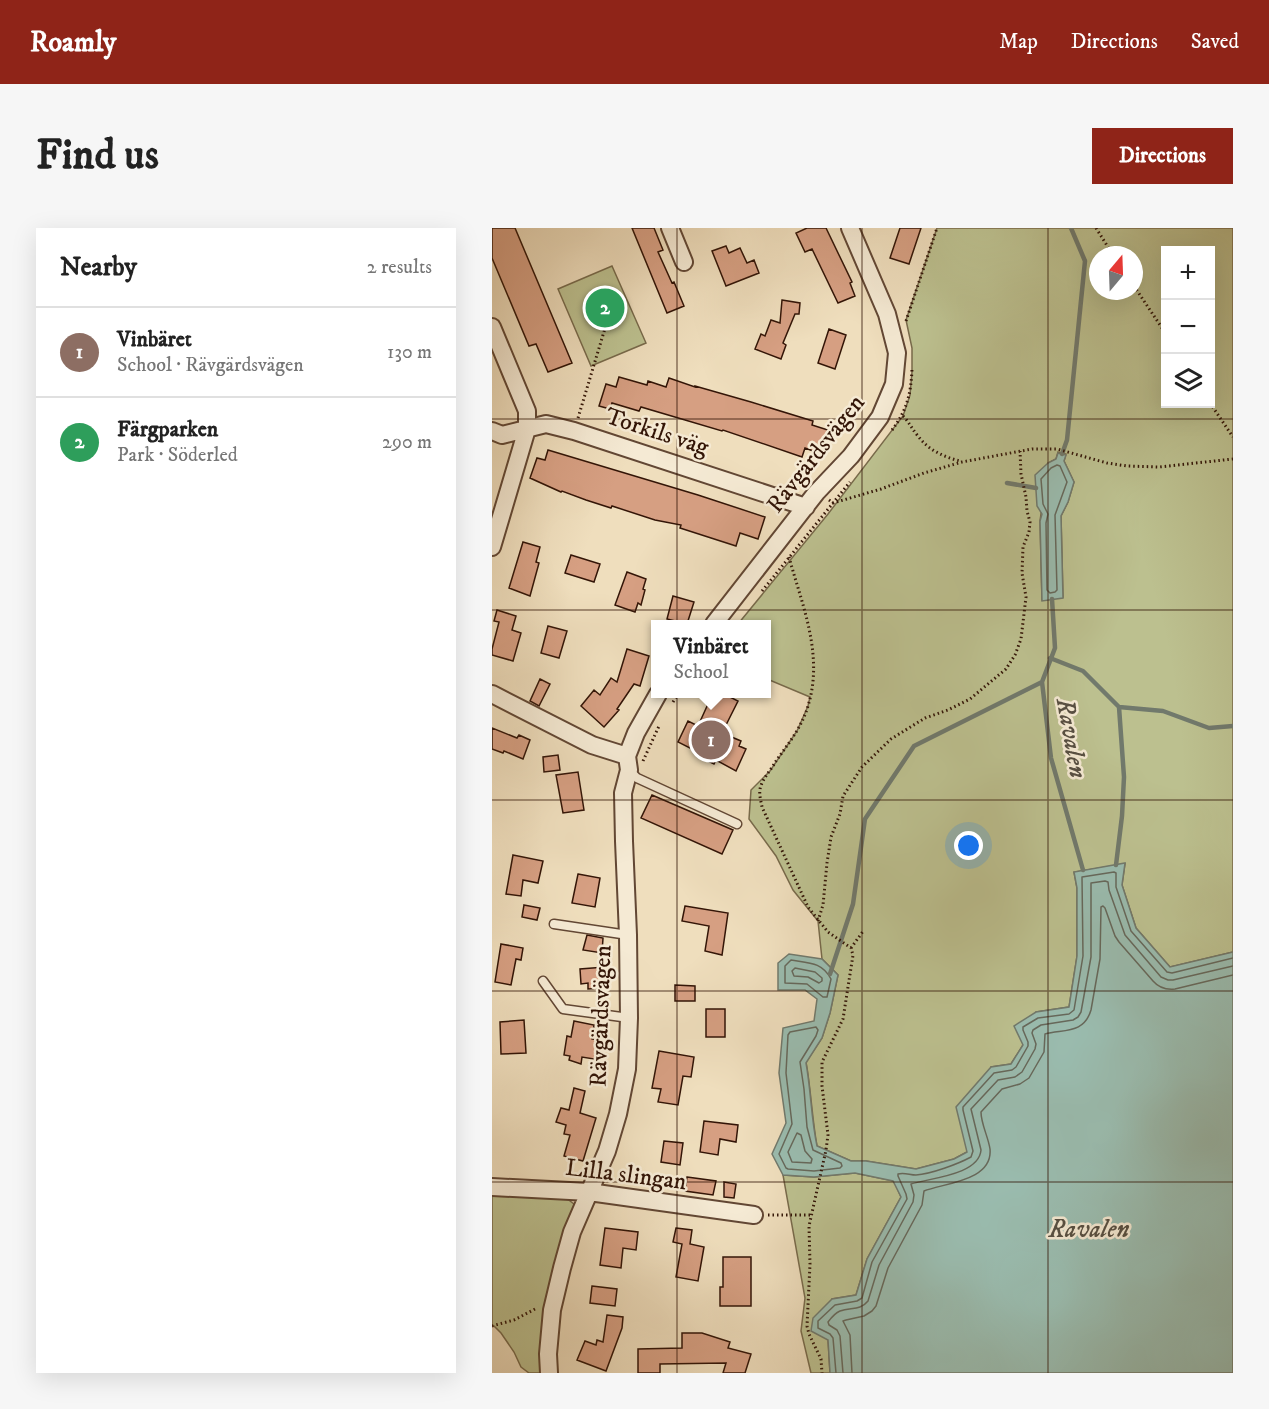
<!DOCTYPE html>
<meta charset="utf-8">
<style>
:root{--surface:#fff;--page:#f6f6f6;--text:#222;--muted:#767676;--line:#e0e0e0;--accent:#8f2418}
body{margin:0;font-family:"IM FELL DW Pica",serif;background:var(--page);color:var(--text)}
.controls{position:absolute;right:18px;top:18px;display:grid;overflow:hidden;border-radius:0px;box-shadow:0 6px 24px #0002}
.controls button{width:54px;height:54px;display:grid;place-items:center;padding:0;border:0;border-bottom:2px solid var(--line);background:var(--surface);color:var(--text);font:30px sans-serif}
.compass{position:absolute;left:597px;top:18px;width:54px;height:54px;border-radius:50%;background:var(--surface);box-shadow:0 6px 24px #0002;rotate:19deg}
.you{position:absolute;left:477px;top:618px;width:21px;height:21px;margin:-15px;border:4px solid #fff;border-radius:50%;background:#1a73e8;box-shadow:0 0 0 9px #1a73e833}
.badge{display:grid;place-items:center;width:39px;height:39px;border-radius:50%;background:var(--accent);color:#fff;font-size:20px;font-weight:700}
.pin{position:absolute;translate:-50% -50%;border:3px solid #fff;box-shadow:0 2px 6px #0006}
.popup{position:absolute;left:159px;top:392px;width:120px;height:78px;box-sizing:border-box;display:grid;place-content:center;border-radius:0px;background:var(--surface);filter:drop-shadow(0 2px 4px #0005);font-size:20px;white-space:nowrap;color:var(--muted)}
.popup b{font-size:22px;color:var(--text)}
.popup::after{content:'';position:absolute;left:50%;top:100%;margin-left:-12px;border:12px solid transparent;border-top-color:var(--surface)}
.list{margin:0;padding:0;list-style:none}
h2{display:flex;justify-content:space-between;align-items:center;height:78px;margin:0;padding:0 24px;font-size:26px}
h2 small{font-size:20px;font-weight:400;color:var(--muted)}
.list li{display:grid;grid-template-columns:39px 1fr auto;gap:18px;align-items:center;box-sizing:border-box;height:90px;padding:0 24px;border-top:2px solid var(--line)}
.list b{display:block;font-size:22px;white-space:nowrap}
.list p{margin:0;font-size:20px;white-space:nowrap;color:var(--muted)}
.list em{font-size:20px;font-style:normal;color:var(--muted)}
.icon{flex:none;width:33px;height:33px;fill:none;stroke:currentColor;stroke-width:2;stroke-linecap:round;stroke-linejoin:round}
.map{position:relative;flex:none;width:741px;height:1145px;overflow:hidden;border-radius:0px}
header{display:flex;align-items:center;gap:36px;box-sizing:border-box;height:84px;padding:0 30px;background:var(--accent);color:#fff}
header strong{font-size:28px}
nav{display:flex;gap:33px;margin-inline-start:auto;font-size:21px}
.intro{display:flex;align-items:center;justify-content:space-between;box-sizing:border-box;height:144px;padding:0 36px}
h1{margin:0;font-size:42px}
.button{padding:15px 27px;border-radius:0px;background:var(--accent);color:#fff;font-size:21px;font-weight:700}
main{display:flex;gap:36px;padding:0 36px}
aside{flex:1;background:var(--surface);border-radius:0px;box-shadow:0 6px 24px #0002}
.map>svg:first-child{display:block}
.green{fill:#bcc08f;stroke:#786a4b;stroke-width:1.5;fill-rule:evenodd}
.water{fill:#9abcaf;stroke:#71796c;stroke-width:1.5}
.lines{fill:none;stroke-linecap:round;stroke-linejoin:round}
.shore{stroke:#66685b;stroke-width:1.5}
.stream{stroke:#71796c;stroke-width:4.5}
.building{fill:#d69f82;stroke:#331507;stroke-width:1.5}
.lane-casing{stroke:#624734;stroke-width:11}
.street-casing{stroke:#624734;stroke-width:20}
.path{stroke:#331507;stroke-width:3;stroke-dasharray:1.5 3;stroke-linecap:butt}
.lane{stroke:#f5ead4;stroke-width:8}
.street{stroke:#f5ead4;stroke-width:16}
.grid{fill:none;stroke:#331507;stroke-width:1.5;stroke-opacity:0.55}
.labels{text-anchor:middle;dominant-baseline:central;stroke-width:5;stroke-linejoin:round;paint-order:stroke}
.street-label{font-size:24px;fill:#331507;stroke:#f5ead4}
.water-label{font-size:26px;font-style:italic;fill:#574f42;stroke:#f5ead4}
</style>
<header>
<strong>Roamly</strong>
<nav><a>Map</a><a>Directions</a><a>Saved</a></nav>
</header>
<div class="intro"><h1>Find us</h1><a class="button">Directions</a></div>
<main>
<aside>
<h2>Nearby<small>2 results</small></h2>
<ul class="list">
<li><span class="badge" style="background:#8d6e63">1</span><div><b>Vinbäret</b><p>School · Rävgärdsvägen</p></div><em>130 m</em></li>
<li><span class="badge" style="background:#2e9e5b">2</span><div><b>Färgparken</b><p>Park · Söderled</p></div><em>290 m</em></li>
</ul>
</aside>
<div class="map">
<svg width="741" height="1145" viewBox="0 0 741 1145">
<rect width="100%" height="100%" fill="#efdebd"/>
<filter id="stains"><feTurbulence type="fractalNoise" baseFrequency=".00333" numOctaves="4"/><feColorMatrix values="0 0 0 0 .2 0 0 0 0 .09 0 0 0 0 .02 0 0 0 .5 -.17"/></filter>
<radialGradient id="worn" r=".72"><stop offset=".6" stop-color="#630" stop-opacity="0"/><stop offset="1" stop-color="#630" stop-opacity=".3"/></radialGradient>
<path class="green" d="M445,0H741V724L678,739L644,700L630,657L633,636L582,644L585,660V728L577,779L544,784L531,817L519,836L499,839L475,924L462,931L424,941L374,933H359L325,918C320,890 319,862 314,834L330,810L338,785L346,747L330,731L326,693L301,662L284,628L257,591L259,562L278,543L305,503L316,478L318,469L275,451L274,396H246L336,286L411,188L418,167L420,144V120L414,92ZM674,22H718V176H674ZM606,27H642V63H606ZM566,224L574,226L572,233L582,254L576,274L569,288L571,369L550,372L548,293L556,235L564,231Z
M120,38L154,115L99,138L66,61Z
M363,945L402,953L409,969L375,1031L364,1067L340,1071L336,1111L338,1145H319L309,1103L313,1070L291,947L322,949Z
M0,965L74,970L82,976V986L63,1035L53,1074L50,1145H37L29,1139L22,1124L9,1105L2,1098H0Z"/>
<path class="water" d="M566,225L574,227L572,233L582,254L576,274L569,288L571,370L550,373L548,293L550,286L545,278L543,247L556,235L564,231Z
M633,635L630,657L644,700L678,739L741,724V1145H338L336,1112L319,1103L321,1090L340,1071L364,1067L375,1031L409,969L401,953L363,945L322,949L291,947L280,926L294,895L287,845L291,800L322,793L325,771L313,762H286V735L297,726L330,731L346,747L338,785L330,810L314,835C319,862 319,890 325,918L359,933H374L424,941L462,931L475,924L464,879L499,839L519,836L531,817L522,798L544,784L577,779L585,728V660L582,644Z"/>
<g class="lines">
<path class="shore" d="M565,237L568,238L575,254L563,287L565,362L563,364L558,365L555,362L554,295L556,286L551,276L549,251L559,240Z
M299,732C317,735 330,734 339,751L335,769H331L315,756L293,755V738Z
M303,740L323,744L330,750V753L327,755L316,749L302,748L300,743Z
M324,799L326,802L324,808L308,834L312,861L315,899L321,922L349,935L350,938L348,940L322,943L296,941L294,940L287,926L300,896L294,845L296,807L298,804Z
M305,905L309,907L313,923L320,931L319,935L300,934L296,924Z
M344,1145L341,1110L338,1106L326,1100V1093L343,1077L365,1073L370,1070L380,1034L415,971L414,966L406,948V946C412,944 418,947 424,947C439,946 466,936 479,929L481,923L471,882V879L502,845L520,842L524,839L536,818V814L531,802V799L546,790L577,786L582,782L591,728L590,649L622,644L624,645V659L639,703L675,744L680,745L741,730
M351,1145L348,1108L345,1102L337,1097L336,1094C339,1090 343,1085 348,1083C359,1079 368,1083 376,1073L387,1037L421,974L422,967L419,956C438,950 487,947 489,922L479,881L506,852L523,849L530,844L543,821L544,816L540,805L541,802L549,797L581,792L586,789L589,784L599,729V655L613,653L616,654L617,662L633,707L669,749L676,752H681L741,738
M360,1145L358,1107L351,1093L354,1092L372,1088L380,1083L384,1078L396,1040L430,977L432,963C452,955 501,953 498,921C496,908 489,896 489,884L510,861L528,856L537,850L552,824L553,806C572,801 592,806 599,782L608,731L609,679L611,678L613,680L623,708L627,714L661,753C667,760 674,762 683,761L741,747"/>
<path class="stream" d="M570,226L575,212L593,33L579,0
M515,255L544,260
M558,430L591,443L627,479L671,483L717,500L741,498
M550,454L559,530L591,642
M624,637L630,588L632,549L627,479
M338,746L361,676L373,591L422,518L550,454L563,420L560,371"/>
</g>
<path class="building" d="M0,0H23L80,135L56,144L44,116L37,118L0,30Z
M140,0H162L171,22L166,24L180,55L182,54L192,78L175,85Z
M315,0H334L360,54L358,55L363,68L346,75L320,21L313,24L304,5Z
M408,0H429L417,36L398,30Z
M234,18L237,25L248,20L255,35L262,32L267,45L234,58L220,23Z
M290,72L308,75L307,86H303L291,115L294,117L289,131L263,121L269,106L273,108L279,92L288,95Z
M337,101L354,107L343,141L326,135Z
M127,149L155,157L156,153L174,159L177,150L203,159V158L259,174L321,193L320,197L339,203L332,227L313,220L310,229L231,202L230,203L149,179L147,183L120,175L118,181L107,178L114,156L124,159Z
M56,222L206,267L273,289L266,311L248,305L244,318L188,300L189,297L163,292L120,278L119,280L94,272L70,263L69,264L38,250L45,230L53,232Z
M31,314L48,319L44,334L47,335L38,368L17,360Z
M79,327L108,336L102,354L73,345Z
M135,344L154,351L151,361L153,362L149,377L146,375L143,384L123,377Z
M181,368L202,374L195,396L175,391Z
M5,382L24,388L20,402L29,405L21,433L0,427V421L7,394L2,393Z
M56,398L75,403L67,430L49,425Z
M135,421L157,428L148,458L142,456L125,481L127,482L112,499L89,478L102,462L108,467L119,450L125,454Z
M48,451L58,456L47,478L38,473Z
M221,465H230L246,473L230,505L249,513L247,518L254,521L244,543L224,532L222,536L204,527L206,524L186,514L196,493L206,498Z
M0,500L25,510L27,507L38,512L31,531L12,523L11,525L0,521Z
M66,527L68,542L52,544L51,529Z
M86,544L92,582L71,585L64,547Z
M160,567L241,602L230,626L149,590Z
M21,627L51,633L46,655L31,652L29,668L14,666Z
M86,646L108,650L103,679L80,675Z
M32,677L48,680L45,692L30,689Z
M193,678L236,685L230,727L213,723L217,698L190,693Z
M95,707L111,710L110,725L91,722Z
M9,716L31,720L29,732L24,731L19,757L3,754Z
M113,739V760L96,761V755L89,756L88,741Z
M183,757L203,758V773H183Z
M214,781H233V809H214Z
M32,792L34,825L9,826L8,794Z
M82,793L102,797L100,811L111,813L108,832L90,829L89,836L77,832L78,828L72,827L75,808L79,809Z
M167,823L202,829L199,849L191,848L186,877L166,874L169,861L160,860Z
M82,860L93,863L88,885L104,890L91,933L72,928L78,907L72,906L74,897L64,894L69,880L77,882Z
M212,893L246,897L244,914L228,911L226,927L208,924Z
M172,913L191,915L188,937L169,934Z
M195,949L224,953L221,967L193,963Z
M232,954L244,956L242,970L232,969Z
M113,1000L146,1004L144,1022L131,1020L129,1040L108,1037Z
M184,1000L200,1002L198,1016L212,1019L206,1053L184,1049L190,1016L181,1014Z
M231,1029H259V1078H228V1059H231Z
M100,1058L125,1061L123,1078L98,1075Z
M115,1087L131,1089L130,1100L114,1143L85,1132L93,1113L104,1117L105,1112L111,1114Z
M190,1105H210L238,1114L236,1120L259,1126L253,1145H231L234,1135L168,1136V1145H146V1121L190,1120Z"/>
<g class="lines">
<defs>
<path id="lane" d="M137,542L145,550L245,596
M62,696L136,707
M51,753L71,781L137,790"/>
<path id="street" d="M178,0L192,34
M0,99L35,183V201L0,319
M0,203L10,207L54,196L82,203L314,279
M222,396L324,265L359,228L388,189L402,156L405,125L395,86L358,0
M0,466L100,517L135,528
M0,959L97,964L262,987
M57,1145L56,1126L60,1082L70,1040L80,1004L115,923L126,886L135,841L137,790L136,707L132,613L131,565L137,542L135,528L144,505L166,466"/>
</defs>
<use href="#lane" class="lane-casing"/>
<use href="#street" class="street-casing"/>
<path class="path" d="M604,0L621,27
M642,58L674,106
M414,93L445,0
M718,175L741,209
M411,188C417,194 420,201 426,208C436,222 452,229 468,233
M86,190L117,87
M400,202C415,182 419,166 420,141
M337,272L341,275L389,261L432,245L470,234L540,221H565L615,235L635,238L667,239L741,231
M297,329C310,377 332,427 316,478C310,499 296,516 284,533C279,542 270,551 268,561C267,567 269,573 270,579L316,679L336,704L359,720L361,727L351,791L330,834V858L336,907L334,922L317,998L318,1036L315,1098L317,1106L329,1131L330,1145
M270,363L358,254
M181,474L186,466
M151,533L167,498
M326,693L331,677L335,635L339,609L348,586L351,568L370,539L399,511L433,490L456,482L478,471L514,441L523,427L529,411L534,369L530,345L531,319L537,304L538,294L535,283L534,269L529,246L528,223
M359,720L372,702
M276,987H319
M0,1098L22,1092L45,1080"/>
<use href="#lane" class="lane"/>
<use href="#street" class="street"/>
</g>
<path class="grid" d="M185,0V1145M370,0V1145M556,0V1145M0,191H741M0,382H741M0,572H741M0,763H741M0,954H741"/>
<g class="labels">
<g class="street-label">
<text transform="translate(165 204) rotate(18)">Torkils väg</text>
<text transform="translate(324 226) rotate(-52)">Rävgärdsvägen</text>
<text transform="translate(109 788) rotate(-88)">Rävgärdsvägen</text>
<text transform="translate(134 947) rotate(7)">Lilla slingan</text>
</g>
<g class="water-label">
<text transform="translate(579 510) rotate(80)">Ravalen</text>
<text x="597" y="1001">Ravalen</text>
</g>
</g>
<rect width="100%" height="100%" filter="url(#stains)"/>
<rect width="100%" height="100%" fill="url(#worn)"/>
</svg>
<div class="controls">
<button>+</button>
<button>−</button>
<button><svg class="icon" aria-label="layers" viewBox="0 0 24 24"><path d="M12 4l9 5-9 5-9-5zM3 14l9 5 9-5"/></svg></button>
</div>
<svg class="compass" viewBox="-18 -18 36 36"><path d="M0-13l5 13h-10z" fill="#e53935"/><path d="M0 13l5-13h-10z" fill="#767676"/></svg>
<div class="you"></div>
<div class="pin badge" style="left:219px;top:512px;background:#8d6e63">1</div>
<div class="popup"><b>Vinbäret</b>School</div>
<div class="pin badge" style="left:113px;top:80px;background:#2e9e5b">2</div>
</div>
</main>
